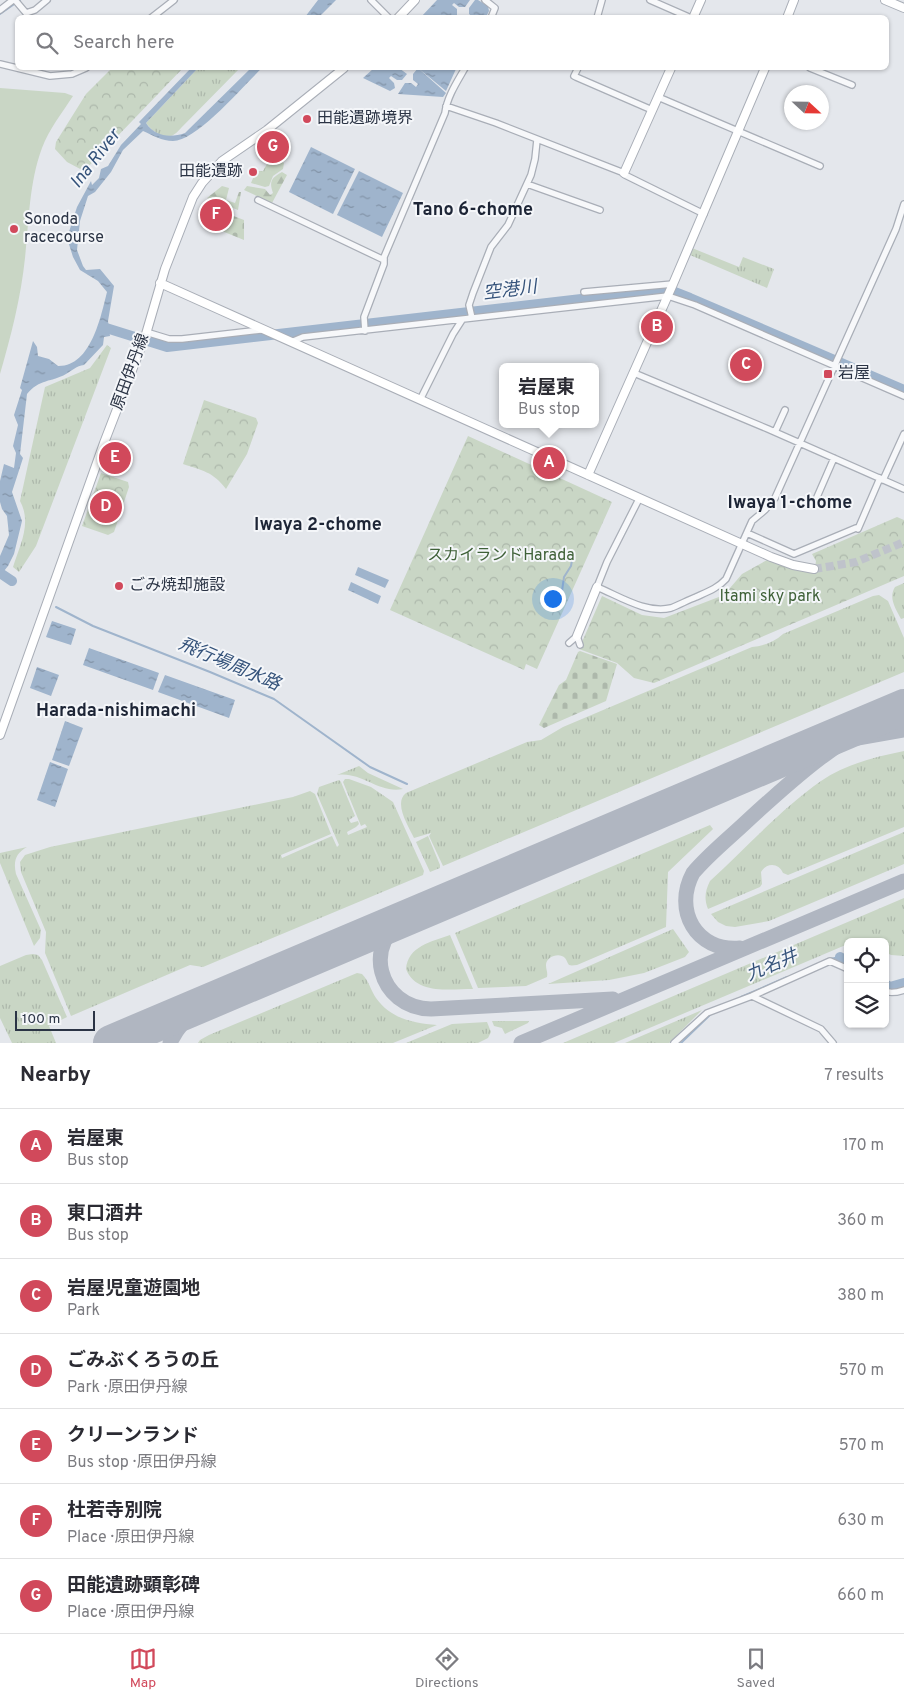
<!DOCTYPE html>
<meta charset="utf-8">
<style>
:root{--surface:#fff;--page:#f2f2f3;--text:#2b2b33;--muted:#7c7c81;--line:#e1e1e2;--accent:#d1495b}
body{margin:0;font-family:Overpass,"Noto Sans JP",sans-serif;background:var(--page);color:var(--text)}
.controls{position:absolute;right:15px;bottom:15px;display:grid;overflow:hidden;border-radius:8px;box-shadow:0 1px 4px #0004}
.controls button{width:45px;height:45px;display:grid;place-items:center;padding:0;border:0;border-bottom:1px solid var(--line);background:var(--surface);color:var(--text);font:25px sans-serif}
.compass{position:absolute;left:784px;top:85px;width:45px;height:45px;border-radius:50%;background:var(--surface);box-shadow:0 1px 4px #0004;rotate:112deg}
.scale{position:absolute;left:15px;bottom:12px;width:80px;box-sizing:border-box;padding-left:5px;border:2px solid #2b3445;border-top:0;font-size:14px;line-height:18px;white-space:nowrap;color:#2b3445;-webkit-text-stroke:4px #f4f6f9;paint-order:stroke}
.you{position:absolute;left:552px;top:598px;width:18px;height:18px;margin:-12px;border:4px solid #fff;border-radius:50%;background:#1a73e8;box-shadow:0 0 0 8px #1a73e833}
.badge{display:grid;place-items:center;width:32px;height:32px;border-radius:50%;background:var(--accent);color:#fff;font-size:16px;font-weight:700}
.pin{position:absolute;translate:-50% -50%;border:2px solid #fff;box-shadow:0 1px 5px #0006}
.popup{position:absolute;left:499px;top:363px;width:100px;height:65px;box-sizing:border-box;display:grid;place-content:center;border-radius:8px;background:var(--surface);filter:drop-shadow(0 1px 4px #0005);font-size:16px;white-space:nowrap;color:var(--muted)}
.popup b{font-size:19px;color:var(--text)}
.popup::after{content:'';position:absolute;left:50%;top:100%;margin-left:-10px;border:10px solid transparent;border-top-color:var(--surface)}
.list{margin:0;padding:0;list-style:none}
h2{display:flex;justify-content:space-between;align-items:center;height:65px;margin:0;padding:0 20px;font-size:21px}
h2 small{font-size:16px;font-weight:400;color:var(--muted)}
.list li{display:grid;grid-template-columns:32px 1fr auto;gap:15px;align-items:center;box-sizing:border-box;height:75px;padding:0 20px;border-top:1px solid var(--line)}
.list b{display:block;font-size:19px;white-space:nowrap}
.list p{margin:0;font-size:16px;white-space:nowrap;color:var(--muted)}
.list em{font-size:16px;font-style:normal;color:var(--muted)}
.icon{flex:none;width:28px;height:28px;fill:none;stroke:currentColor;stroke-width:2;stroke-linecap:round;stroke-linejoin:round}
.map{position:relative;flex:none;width:904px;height:1043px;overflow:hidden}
.search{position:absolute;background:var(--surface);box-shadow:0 1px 4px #0004;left:15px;right:15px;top:15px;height:55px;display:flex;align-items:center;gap:12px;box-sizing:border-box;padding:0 18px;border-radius:8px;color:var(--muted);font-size:19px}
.sheet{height:590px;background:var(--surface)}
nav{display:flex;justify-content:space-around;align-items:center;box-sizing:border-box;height:70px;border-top:1px solid var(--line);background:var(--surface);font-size:14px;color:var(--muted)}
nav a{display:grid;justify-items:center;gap:2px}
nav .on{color:var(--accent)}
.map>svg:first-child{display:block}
.grass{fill:url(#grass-tufts)}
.forest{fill:url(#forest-firs)}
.cemetery{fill:url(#cemetery-stones)}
.park{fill:url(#park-crowns)}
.pitch{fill:#c9d6c5}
.water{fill:url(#water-ripples)}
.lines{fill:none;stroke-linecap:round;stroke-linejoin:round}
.stream{stroke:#9fb4cc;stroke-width:2}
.river{stroke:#9fb4cc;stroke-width:10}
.taxiway{stroke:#b0b6c1;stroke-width:15}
.runway{stroke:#b0b6c1;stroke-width:36}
.secondary-tunnel{stroke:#bfc3cb;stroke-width:8;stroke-dasharray:8 4;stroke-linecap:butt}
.street-casing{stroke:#a9aeb7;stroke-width:8}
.secondary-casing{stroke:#a9aeb7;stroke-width:10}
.street{stroke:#f7f8fa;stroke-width:5.5}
.secondary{stroke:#fff;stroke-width:8}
.poi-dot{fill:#d1495b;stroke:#f4f6f9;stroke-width:2}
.labels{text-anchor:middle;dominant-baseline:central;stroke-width:4;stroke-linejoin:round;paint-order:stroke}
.poi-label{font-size:16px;fill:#2b3445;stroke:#f4f6f9;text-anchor:start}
.street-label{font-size:16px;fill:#2b3445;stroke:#f4f6f9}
.park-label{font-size:16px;fill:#3f6138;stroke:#f4f6f9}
.water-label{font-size:18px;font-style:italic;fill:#34527a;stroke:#f4f6f9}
.neighbourhood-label{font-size:18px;font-weight:bold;fill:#1d2536;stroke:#f4f6f9}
</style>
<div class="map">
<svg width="904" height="1043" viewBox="0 0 904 1043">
<defs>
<pattern id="grass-tufts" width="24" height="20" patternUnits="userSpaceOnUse" patternTransform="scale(1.25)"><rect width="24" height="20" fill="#c9d6c5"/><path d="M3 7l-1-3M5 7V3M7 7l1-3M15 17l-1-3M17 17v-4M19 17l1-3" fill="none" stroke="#adb8ab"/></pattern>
<pattern id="forest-firs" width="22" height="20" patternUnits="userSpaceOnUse" patternTransform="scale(1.25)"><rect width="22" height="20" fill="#c9d6c5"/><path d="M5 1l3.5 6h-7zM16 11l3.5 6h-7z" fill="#adb8ab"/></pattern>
<pattern id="cemetery-stones" width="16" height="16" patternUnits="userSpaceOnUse" patternTransform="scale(1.25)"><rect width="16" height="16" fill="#c9d6c5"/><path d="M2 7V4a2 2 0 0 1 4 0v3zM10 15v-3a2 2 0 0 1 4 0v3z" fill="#adb8ab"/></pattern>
<pattern id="park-crowns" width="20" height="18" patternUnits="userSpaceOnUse" patternTransform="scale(1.25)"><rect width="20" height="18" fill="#c9d6c5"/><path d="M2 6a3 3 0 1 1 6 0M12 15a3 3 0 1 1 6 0" fill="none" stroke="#adb8ab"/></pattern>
<pattern id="water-ripples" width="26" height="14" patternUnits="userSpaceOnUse" patternTransform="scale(1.25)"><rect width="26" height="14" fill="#9fb4cc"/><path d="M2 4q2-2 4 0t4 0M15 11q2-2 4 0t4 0" fill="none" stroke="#8293a7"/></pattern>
</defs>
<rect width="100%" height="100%" fill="#e4e7ec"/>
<path class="grass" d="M198,68H240L181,128C179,130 175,135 171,136C163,140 150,129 146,123Z
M278,158L284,163L283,169L273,176L269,186L265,187L251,183L256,171H263L267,164L274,163Z
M692,248L739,267L743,257L774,269L767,288L690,255Z
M107,345L111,348L36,546L19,572L13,567C20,545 32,523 20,501L45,387L90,368Z
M904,583V618L901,619C896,609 888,598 895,587Z
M879,595L888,601L904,638V672L443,866L429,836L431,833L414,838C409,827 393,803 406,793L527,742L541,740L563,727L752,647C764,646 774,642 783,634L873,596Z
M904,751V827L788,875L783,873C779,863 767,862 761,872L762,884L760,887L708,909C704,899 705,891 710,881C746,848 781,809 821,781C846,764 875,757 904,751Z
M359,766L368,773L403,789C379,794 361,771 337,775Z
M345,779H349L371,787L393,802L424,871L423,875L203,967L190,965L71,1016L45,953L46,932L21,872L20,862L25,855L50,847L293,797L310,791L315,794L331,834L281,855L282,858L332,836L337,847L339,845L317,794L319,787L339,780L341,782L355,816L349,820L351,823L358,821L359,824L356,827L347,832L348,835L367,827L365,824L361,826L343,782Z
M710,825L713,829L711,831L668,872L666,927L577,965C574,965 572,966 569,965C567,963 567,960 565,958C559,952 546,957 546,965C546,970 548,972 547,977L526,986L478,988L455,933Z
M904,832V864L769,921L735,927L726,926L718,922L711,914Z
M428,836L440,865V868L430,872L416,842Z
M27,847C16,853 13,861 16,874L41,930L40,938L34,946L0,863V853Z
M904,898V956L891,955L885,952V942H848V944L614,1043H563Z
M673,929L689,952L685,957L644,973L609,980L548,984Z
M450,935L473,989C450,989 416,995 406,969C408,946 431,942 450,935Z
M33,954L38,955L42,960L67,1017L49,1026L56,1043H12L0,1018V966L26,955Z
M357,973L362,974C369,981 371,991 376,998C391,1019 413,1023 437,1025L393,1043H198L200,1040L209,1035Z
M702,1010L669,1043H625Z
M492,1021H529L528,1023L505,1034L502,1028L494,1026Z
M487,1022L491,1032L488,1038L478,1043H406L452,1024Z"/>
<path class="forest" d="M282,172L287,175L272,203L244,190L247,186L265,189L270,195L273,193C269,182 271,178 282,172Z
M222,186L229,188L226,200L235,203L239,192H241L238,210L207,198Z"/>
<path class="cemetery" d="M223,212L244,220V240L207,225L209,224L207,217L219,222Z
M580,651L617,664L606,701L544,728L539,725L559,685L566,680L578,652Z"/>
<path class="park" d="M112,68H183L84,171L67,162L55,149L56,142L86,94Z
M741,353L758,360L751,378L733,371Z
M204,400L256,418L258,423L247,454L226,489C212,471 203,471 183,464Z
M468,436L612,502L537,669L526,664L524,670L390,610Z
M101,473L128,482L129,487L114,532L108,535L82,526Z
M897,517L904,520V576L654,683L634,678L617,663L579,649L602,596L642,615L664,618L724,595L742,574L767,560L794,570L814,573L816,561L812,554Z"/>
<path class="pitch" d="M0,88L65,93L73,96C62,113 49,129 42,148C29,183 29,221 25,258C21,297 11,336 0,374Z"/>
<path class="water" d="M318,0H336L319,17H305Z
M437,0H470L465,7H459L454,3L452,5L457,9V15L455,17H421Z
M475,0H478L488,6L489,11L486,17H473L469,14V8Z
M191,68H198L146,123C155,137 171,138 185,133L251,68H262C244,85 197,141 173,141C162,141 152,135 143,131L123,150L111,172L95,192L88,196L80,221L77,250L83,266L86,270L100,269L114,286L108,321L110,336L104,337L103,345L84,365C76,366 73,370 66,374C52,382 39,379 27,394L20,454L23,458L12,492L22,521L14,554L8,566L0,576V556L9,535L7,516L2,509L0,502V481L4,464L14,468L16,453L13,446L18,425L14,415L22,390L20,388L33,341L37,347L38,356L49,359L58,366C91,367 101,316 107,292L98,281L80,270L73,257L67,238L77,207L91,181L92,185L99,178L101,169L108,166L121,145L141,124L139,122Z
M374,68H399L407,74L402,80H397L391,76L389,78L394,83L395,88L390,91L363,78Z
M418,68H454L456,69L446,91Z
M418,68L446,93L443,97L398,94L405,83H411L416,87L418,84L413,80V74Z
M311,147L355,169L333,214L289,192Z
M359,171L403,193L382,237L337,215Z
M358,567L389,580L385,588L355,575Z
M351,582L381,596L378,604L348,590Z
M52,621L76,629L71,645L46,637Z
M89,648L159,673L153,690L83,665Z
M37,667L59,675L51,696L30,688Z
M165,675L235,700L229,718L158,692Z
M65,721L83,728L69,766L52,760Z
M50,762L68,769L55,807L37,800Z"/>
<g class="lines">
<path class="stream" d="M0,14L20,0
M544,602L562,591L564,577L571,566L572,560
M56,607L93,626L210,672L274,699L370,767L407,784
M830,959L840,957
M741,997L787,977
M681,1043L711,1014"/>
<path class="river" d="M103,327L167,347L667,289L690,298L904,390
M0,573L12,581
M840,957L848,962
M885,984L890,987L904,983"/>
<path class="taxiway" d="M773,762L835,742L904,730
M409,917C360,941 378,1008 431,1009L613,999
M740,948C696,952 673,910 693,873C708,855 728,839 745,823C796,776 840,737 904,707
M170,1043C180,1021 197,1007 219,998
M521,1043L904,881"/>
<path class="runway" d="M111,1043L904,707"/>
<path class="secondary-tunnel" d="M814,569L856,562L904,542"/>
<defs>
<path id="street" d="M15,0L26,13L35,10L47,0
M371,0L389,18
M485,0L495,8L491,18
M650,0L691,18
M0,10L13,0
M151,18L174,0
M597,18L602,0
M0,64L50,76L72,74L86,68
M578,68L574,76L576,77L652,110
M810,68L852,85
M658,97L820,166
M446,106L496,123L624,173L625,175L704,214
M527,184L600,210
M258,200L384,260
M584,292L673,284
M472,318L469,305L473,293L491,247L508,225L531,175L535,159L537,140
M365,331L364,317L384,264V257L445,113C447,97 457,82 465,68
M146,332L169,339H182L261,330
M291,342L303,337L668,296L695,305L904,396
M634,373L768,429L904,489
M420,400L453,334L462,320
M775,432L785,410
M883,480L904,434
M817,497L834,458
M639,499L607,562L597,587C619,596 646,614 671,608C679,605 688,600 696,597C707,592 718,588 726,579L752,521L765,510L775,498L896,229L904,204
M858,529L880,478
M747,533L794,554L856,528
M569,643L577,636L580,645
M885,991C891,994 898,992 904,990
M752,996L821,1029L833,1043
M674,1043L707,1013L752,996L830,961L848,969"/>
<path id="secondary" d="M885,0L904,8
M398,18L415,0
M693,18L701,0
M787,18L794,0
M624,173L671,68
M160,283L771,557L793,565L814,569
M588,475L673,284L765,68
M577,636L597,587
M0,735L104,443L146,334L165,269L193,197L202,183L222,161L267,130L344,68"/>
</defs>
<use href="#street" class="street-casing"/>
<use href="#secondary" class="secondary-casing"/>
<use href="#street" class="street"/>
<use href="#secondary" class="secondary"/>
</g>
<g class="poi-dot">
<circle cx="307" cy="119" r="5"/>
<circle cx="253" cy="172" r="5"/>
<circle cx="14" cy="229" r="5"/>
<rect x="823" y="369" width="10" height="10" rx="2.5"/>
<circle cx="119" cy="586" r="5"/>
</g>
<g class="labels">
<g class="poi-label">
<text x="317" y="119">田能遺跡境界</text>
<text x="243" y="172" text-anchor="end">田能遺跡</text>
<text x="24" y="220">Sonoda<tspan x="24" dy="18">racecourse</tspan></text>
<text x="838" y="374">岩屋</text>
<text x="129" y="586">ごみ焼却施設</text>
</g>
<g class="street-label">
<text transform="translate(131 372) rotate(-70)">原田伊丹線</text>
</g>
<g class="park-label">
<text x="501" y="556">スカイランドHarada</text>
<text x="770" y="597">Itami sky park</text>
</g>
<g class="water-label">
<text transform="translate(96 159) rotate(-52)">Ina River</text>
<text transform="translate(510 291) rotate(-7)">空港川</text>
<text transform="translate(229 665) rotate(23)">飛行場周水路</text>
<text transform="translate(772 966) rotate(-23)">九名井</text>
</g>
<g class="neighbourhood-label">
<text x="473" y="210">Tano 6-chome</text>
<text x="790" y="503">Iwaya 1-chome</text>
<text x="318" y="525">Iwaya 2-chome</text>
<text x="116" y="711">Harada-nishimachi</text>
</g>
</g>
</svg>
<div class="controls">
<button><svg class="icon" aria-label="locate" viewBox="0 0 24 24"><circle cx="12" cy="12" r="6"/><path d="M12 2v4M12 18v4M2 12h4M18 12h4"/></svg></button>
<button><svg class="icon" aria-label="layers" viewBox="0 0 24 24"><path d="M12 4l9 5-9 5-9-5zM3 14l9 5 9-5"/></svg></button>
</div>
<svg class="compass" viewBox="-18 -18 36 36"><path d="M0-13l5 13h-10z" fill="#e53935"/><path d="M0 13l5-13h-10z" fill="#7c7c81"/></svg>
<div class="scale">100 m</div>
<div class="you"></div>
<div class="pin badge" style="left:549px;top:463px">A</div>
<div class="popup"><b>岩屋東</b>Bus stop</div>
<div class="pin badge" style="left:657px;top:327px">B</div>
<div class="pin badge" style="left:746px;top:365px">C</div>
<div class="pin badge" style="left:106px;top:507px">D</div>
<div class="pin badge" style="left:115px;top:458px">E</div>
<div class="pin badge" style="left:216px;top:215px">F</div>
<div class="pin badge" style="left:273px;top:147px">G</div>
<div class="search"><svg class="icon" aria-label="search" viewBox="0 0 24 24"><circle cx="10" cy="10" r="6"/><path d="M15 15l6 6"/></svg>Search here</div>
</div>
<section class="sheet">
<h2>Nearby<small>7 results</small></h2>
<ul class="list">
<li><span class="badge">A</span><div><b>岩屋東</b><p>Bus stop</p></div><em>170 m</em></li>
<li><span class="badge">B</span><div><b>東口酒井</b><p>Bus stop</p></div><em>360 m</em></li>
<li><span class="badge">C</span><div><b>岩屋児童遊園地</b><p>Park</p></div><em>380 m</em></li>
<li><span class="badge">D</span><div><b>ごみぶくろうの丘</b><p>Park · 原田伊丹線</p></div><em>570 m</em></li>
<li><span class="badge">E</span><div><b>クリーンランド</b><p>Bus stop · 原田伊丹線</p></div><em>570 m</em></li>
<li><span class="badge">F</span><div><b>杜若寺別院</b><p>Place · 原田伊丹線</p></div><em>630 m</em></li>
<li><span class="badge">G</span><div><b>田能遺跡顕彰碑</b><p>Place · 原田伊丹線</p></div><em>660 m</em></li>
</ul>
</section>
<nav>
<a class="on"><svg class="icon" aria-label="map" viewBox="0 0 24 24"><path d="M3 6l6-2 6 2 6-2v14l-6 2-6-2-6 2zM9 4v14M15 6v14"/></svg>Map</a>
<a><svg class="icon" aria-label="directions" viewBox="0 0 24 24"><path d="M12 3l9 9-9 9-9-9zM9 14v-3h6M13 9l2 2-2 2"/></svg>Directions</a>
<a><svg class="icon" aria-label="saved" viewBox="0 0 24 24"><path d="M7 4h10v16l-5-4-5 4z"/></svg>Saved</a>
</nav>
